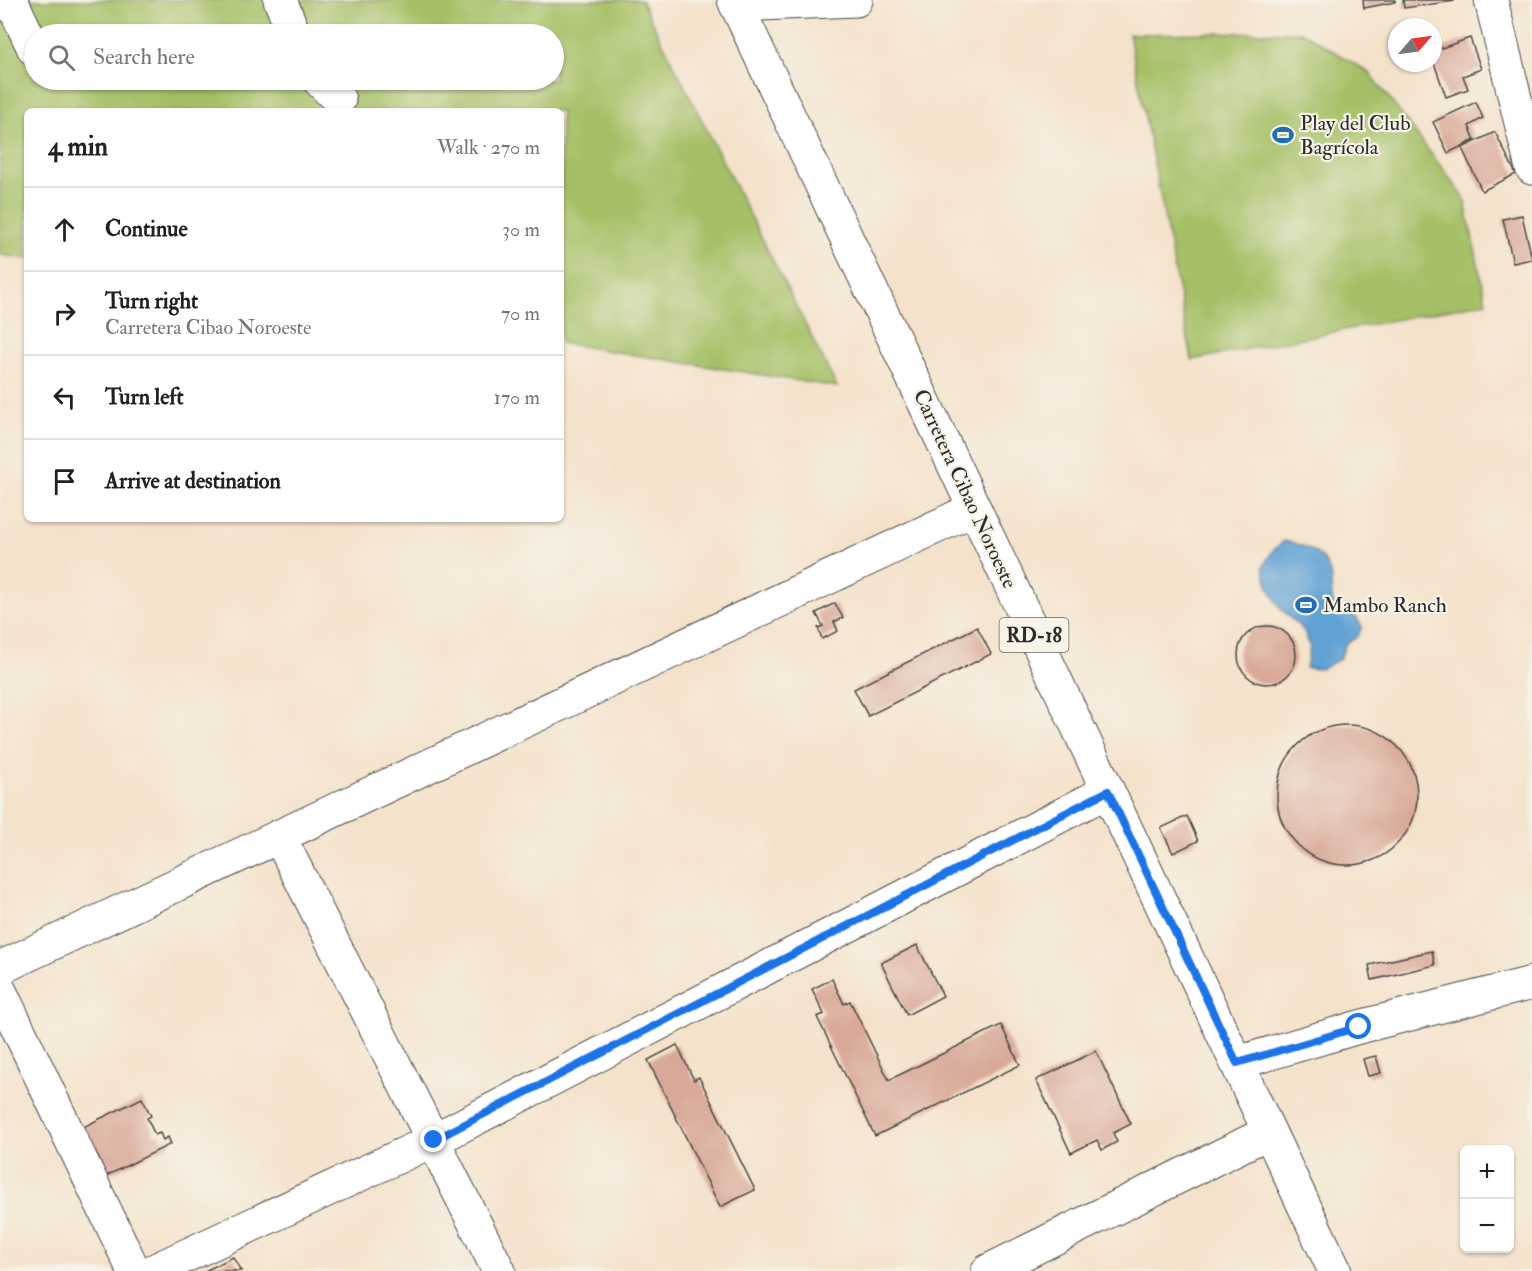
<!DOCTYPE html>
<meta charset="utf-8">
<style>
:root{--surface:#fff;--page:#f2f2f2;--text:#202124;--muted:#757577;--line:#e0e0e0}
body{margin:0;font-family:"IM FELL Double Pica",serif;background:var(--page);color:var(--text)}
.controls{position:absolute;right:18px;bottom:18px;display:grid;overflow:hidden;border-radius:9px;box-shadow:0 2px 4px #0004}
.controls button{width:54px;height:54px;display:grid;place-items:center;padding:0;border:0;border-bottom:2px solid var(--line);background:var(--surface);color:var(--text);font:30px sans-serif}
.compass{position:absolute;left:1388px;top:18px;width:54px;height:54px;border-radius:50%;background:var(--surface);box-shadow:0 2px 4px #0004;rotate:62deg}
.stop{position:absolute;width:18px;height:18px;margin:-14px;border:4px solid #1a73e8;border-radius:50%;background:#fff}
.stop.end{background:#1a73e8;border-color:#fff;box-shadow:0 2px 6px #0008}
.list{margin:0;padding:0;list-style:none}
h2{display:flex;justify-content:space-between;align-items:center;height:78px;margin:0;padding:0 24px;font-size:26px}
h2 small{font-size:20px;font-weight:400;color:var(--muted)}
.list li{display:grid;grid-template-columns:39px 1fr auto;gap:18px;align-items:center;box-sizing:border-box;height:84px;padding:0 24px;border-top:2px solid var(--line)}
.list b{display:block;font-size:22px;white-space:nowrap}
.list p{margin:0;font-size:20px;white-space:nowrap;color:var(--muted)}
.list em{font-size:20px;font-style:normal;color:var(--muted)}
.icon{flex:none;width:33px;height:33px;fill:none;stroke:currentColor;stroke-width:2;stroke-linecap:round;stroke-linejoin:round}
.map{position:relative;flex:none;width:1532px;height:1271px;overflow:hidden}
.search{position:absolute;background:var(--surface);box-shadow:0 2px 4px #0004;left:24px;top:24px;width:540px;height:66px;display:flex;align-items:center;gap:15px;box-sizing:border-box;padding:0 21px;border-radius:33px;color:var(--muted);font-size:22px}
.panel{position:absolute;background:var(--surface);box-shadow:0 2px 4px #0004;left:24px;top:108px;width:540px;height:414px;border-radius:9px}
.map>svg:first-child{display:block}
.green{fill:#a4bf65;stroke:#687548;stroke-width:1.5;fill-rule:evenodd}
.water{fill:#60a2d4;stroke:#466680;stroke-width:1.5}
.building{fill:#d9a998}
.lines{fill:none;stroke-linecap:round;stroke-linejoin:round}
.minor-casing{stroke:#494643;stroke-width:35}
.major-casing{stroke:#494643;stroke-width:35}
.minor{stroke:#fff;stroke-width:33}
.major{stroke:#fff;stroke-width:33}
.route{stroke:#1a73e8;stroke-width:8}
.labels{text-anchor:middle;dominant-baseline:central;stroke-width:4.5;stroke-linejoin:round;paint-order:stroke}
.shield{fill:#f7f3e8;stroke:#686764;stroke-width:1.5}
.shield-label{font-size:20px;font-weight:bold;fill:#2b2b2b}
.poi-label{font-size:21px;fill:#2b2b2b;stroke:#f7f3e8;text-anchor:start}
.street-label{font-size:21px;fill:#2b2b2b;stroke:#f7f3e8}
</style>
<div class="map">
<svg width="1532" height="1271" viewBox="0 0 1532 1271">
<rect width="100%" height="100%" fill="#f7f3e8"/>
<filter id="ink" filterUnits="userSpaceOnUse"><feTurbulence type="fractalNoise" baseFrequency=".0167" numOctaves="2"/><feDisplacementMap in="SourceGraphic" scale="12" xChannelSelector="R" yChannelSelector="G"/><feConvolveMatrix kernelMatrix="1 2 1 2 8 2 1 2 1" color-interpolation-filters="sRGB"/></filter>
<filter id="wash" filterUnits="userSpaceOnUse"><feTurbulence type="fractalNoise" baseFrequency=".008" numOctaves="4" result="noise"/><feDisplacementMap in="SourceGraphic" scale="24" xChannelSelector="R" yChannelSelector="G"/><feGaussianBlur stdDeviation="1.35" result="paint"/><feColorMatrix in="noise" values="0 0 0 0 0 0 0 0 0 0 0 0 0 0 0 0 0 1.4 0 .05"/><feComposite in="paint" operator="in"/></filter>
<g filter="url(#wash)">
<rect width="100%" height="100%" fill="#f4e2cb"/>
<path class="green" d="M0,0H641L837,387L561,343V111H27V259L0,255ZM34,34H554V80H34Z
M1302,32L1370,73L1464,197L1486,302L1192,360L1129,34Z"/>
<path class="water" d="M1284,541C1302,544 1322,551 1329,570C1334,584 1328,597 1337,611L1353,612L1362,627L1356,638L1346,643L1340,659L1321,669L1306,668L1310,647L1304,631L1280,608L1269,588L1263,567L1273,550Z"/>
<g id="blocks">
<path class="building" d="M1363,0H1395V2L1364,8Z
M1403,0H1454V1L1404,8Z
M1470,38L1481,69L1463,76L1468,89L1446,97L1433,60V51Z
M1476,102L1483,118L1469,126L1475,140L1448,153L1433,122Z
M1495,132L1516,174L1482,191L1462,148Z
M1522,215L1532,259L1513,263L1503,219Z
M835,603L843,618L834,622L838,631L822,639L818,628L823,626L816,613Z
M1238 655a29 29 0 1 1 58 0a29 29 0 1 1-58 0Z
M977,627L991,654L868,716L854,689Z
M1277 795a70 70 0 1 1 140 0a70 70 0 1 1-140 0Z
M1187,816L1198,841L1173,853L1161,828Z
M917,945L943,996L907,1015L881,963Z
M1432,951L1435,965L1372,980L1369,965Z
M832,979L844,1004L850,1001L889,1080L1001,1025L1020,1065L875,1136L817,1017L824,1014L812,989Z
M677,1045L694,1080L699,1077L755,1190L720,1207L648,1060Z
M1096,1051L1131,1124L1113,1133L1117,1142L1102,1150L1097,1140L1071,1153L1036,1080Z
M1376,1056L1381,1073L1368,1076L1363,1059Z
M142,1098L151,1116L147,1118L155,1135L160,1133L163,1140L168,1137L171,1144L100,1179L77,1130Z
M233,1257L241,1271H205Z"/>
</g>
</g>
<g filter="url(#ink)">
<use href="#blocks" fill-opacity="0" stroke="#494643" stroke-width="1.5"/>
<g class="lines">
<defs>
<path id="minor" d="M11,0L34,49
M280,0L294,34
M1491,0L1532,168
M736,5L856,0
M319,80L339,100
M279,836L499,1271
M0,968L974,509
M0,991L134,1271
M1237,1063L1359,1027L1532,983
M153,1271L434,1140L1108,791
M988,1271L1269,1132"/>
<path id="major" d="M734,0L1335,1271"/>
</defs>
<use href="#minor" class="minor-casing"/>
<use href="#major" class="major-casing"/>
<use href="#minor" class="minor"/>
<use href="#major" class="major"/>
</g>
</g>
<g class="lines" filter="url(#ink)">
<path class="route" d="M434,1140L1108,791L1237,1063L1359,1027"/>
</g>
<defs>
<symbol id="stadium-bare" viewBox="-9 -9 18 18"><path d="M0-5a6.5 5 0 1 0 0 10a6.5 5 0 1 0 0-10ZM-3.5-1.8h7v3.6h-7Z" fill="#1f6fb2" stroke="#f7f3e8" stroke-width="2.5" paint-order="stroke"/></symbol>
</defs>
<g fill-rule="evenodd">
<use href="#stadium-bare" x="1268" y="120" width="30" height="30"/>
<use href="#stadium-bare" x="1291" y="590" width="30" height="30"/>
</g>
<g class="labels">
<rect class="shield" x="999.5" y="618" width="69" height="34" rx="4.5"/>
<g class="shield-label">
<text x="1034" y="635">RD-18</text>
</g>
<g class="poi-label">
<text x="1300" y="123">Play del Club<tspan x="1300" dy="24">Bagrícola</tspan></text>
<text x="1323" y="605">Mambo Ranch</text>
</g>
<g class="street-label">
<text transform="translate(965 489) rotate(65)">Carretera Cibao Noroeste</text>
</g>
</g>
</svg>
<div class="controls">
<button>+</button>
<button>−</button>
</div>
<svg class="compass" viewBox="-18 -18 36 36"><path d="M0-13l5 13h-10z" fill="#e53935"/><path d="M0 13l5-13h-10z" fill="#757577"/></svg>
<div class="stop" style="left:1359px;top:1027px"></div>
<div class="stop end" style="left:434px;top:1140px"></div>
<div class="search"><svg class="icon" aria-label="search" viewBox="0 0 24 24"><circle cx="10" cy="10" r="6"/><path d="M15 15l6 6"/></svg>Search here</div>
<section class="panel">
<h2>4 min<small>Walk · 270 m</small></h2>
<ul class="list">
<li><svg class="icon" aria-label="ahead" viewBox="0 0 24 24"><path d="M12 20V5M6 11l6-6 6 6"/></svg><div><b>Continue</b></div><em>30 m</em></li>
<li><svg class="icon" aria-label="right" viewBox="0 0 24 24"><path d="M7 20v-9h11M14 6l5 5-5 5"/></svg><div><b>Turn right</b><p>Carretera Cibao Noroeste</p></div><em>70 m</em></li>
<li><svg class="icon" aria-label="left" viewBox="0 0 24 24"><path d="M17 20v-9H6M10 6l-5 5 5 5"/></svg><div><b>Turn left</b></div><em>170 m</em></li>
<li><svg class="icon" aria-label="arrive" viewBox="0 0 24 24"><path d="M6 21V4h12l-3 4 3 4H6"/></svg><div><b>Arrive at destination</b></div></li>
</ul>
</section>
</div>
